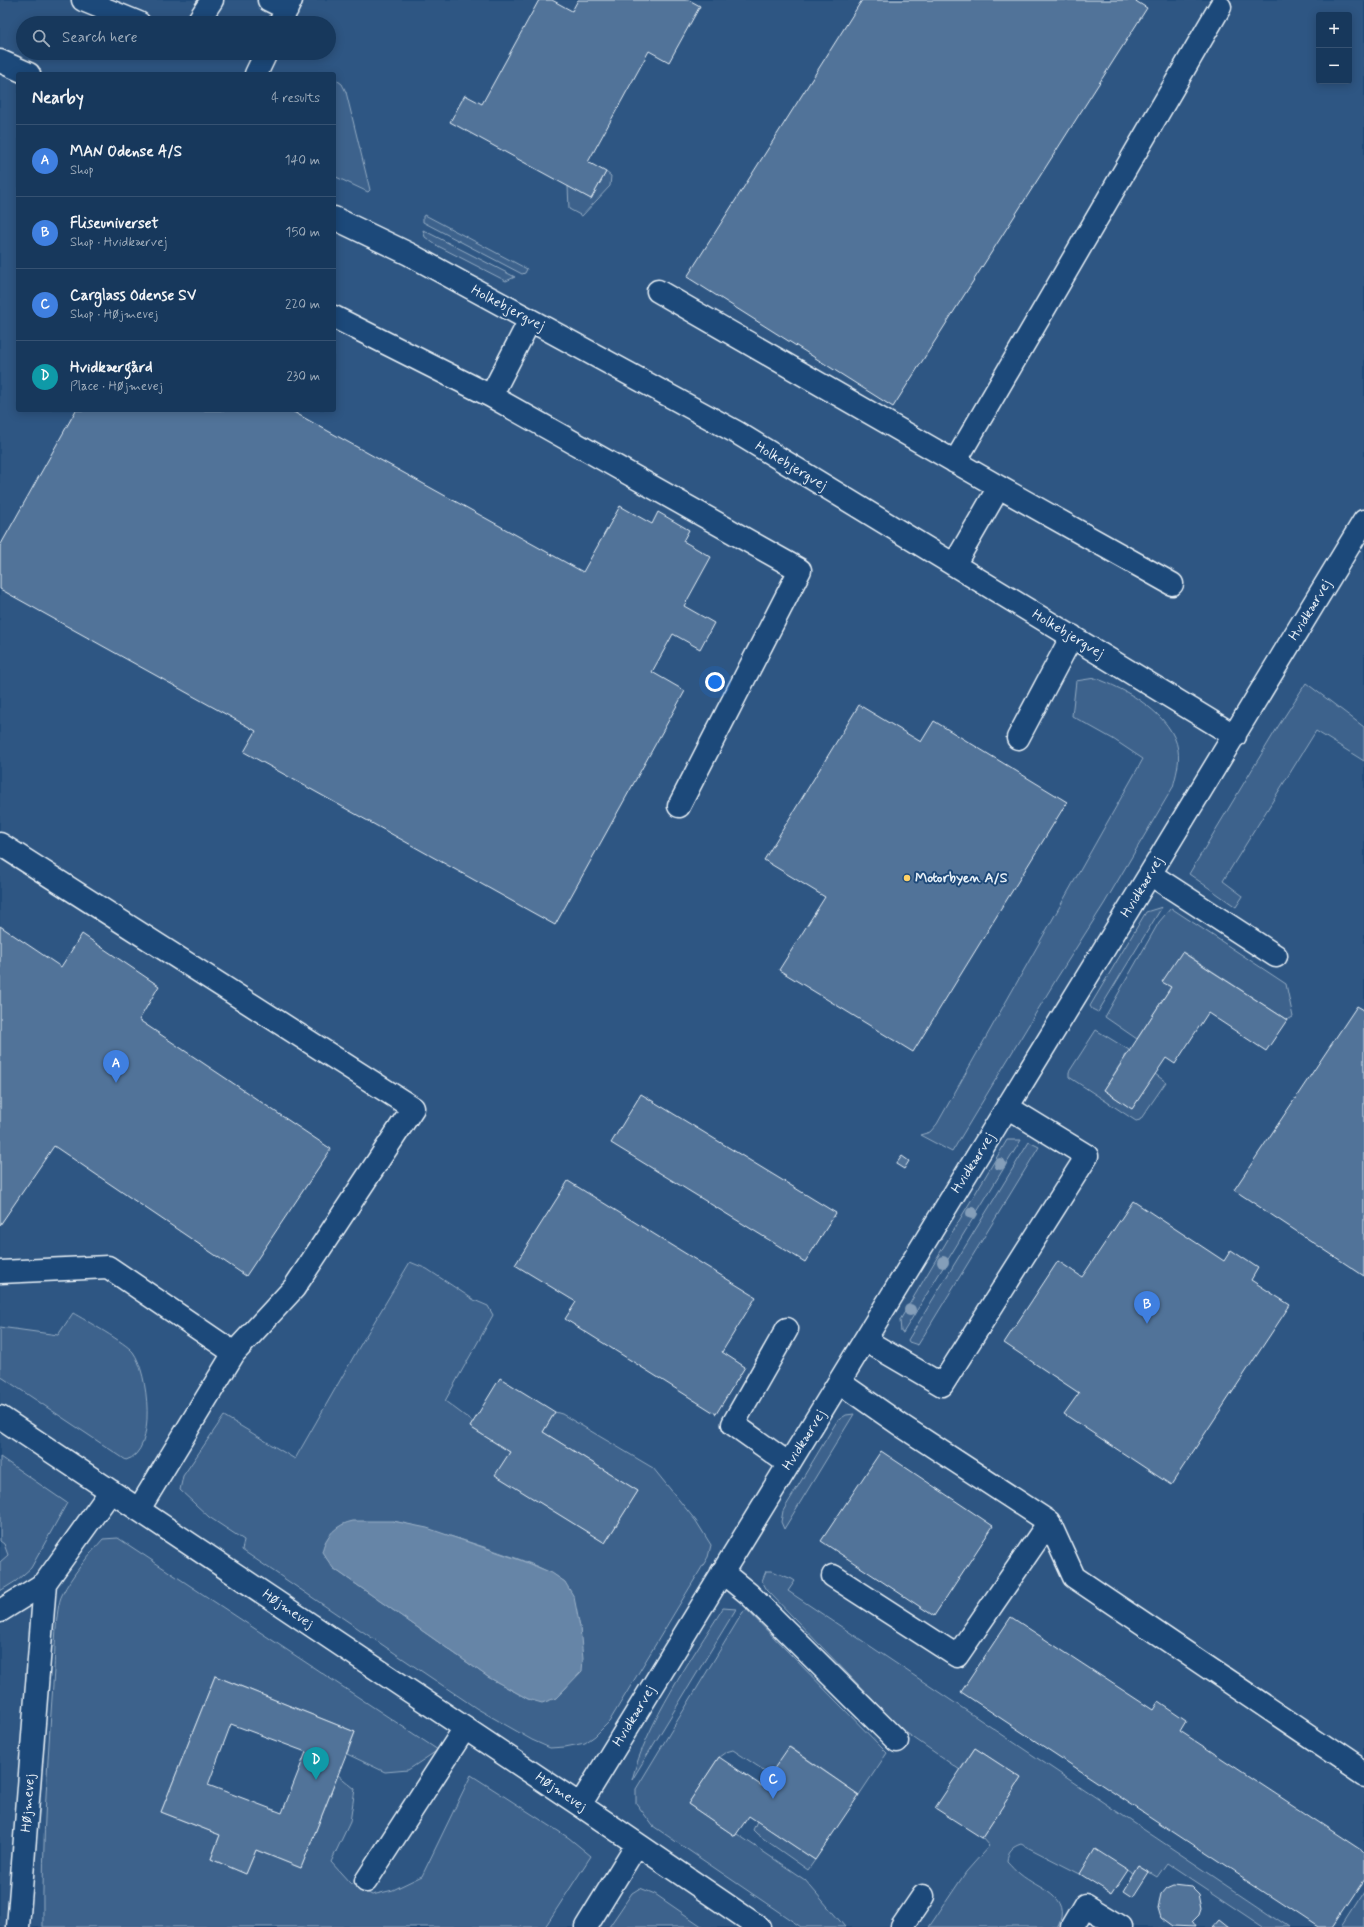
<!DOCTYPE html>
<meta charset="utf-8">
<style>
:root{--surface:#17385c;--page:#244365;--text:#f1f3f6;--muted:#9eacbb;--line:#365272;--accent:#8c9099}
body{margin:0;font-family:Mynerve,sans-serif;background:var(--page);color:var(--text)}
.controls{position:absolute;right:12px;top:12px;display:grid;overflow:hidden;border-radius:4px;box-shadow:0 2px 10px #0003}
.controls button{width:36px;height:36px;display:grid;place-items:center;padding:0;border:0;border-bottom:1px solid var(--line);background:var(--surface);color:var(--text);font:20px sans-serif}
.you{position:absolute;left:715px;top:682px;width:14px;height:14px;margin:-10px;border:3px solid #fff;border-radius:50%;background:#1a73e8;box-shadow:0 0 0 6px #1a73e833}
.badge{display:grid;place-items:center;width:26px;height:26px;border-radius:50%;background:var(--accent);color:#fff;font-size:13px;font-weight:700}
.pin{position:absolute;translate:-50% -33px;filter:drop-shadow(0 1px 2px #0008)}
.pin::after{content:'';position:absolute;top:21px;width:14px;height:12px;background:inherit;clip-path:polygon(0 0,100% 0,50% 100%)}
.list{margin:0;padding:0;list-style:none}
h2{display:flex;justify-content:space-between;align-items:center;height:52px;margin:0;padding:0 16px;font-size:17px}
h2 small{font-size:13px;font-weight:400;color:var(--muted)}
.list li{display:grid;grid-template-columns:26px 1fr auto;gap:12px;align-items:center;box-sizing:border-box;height:72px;padding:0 16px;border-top:1px solid var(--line)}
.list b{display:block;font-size:15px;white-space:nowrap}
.list p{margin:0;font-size:13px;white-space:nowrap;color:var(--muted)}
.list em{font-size:13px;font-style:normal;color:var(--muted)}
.icon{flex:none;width:22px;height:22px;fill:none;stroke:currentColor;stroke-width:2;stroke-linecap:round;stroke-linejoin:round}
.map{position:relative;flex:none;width:1364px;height:1927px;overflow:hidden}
.search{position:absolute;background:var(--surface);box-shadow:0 2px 10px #0003;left:16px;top:16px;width:320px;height:44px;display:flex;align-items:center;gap:10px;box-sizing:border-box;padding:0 14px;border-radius:22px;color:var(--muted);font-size:15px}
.panel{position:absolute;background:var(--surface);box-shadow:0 2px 10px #0003;left:16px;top:72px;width:320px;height:340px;border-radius:4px}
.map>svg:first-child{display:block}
.built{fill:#2e5683;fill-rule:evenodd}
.green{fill:#3c628c;stroke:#92aac2;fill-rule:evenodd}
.water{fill:#6685a7;stroke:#9ab0c7}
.building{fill:#517399;stroke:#e8f1f8;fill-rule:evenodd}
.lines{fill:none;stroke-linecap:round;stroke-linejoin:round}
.minor-casing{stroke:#e8f1f8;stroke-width:25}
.minor{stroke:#1f4a7a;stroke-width:22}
.tree{fill:#849eb9}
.poi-dot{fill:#ffd166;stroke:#1f4a7a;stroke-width:1.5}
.labels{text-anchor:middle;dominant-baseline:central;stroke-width:4;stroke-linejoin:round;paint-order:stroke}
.street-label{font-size:14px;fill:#e8f1f8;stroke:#1f4a7a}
.poi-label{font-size:14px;font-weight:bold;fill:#e8f1f8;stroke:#1f4a7a;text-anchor:start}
</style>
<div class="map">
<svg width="1364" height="1927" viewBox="0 0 1364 1927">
<rect width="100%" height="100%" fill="#1f4a7a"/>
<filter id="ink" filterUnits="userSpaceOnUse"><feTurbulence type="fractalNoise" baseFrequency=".025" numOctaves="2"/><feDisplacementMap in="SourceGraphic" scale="8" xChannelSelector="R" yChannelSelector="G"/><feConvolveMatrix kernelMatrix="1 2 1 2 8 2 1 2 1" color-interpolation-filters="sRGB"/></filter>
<g filter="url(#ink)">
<path class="built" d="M0,0H1364V1927H0ZM1319,15H1349V81H1319ZM23,23H329V53H23ZM18,74H334V410H18Z"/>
<path class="green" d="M334,78L342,84L346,92L370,190L368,192L334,176Z
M606,172L611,176L610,186L582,216L569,209L568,186L591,199Z
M425,215L527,269L525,273L522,274L423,222V216Z
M423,230L515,277L506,281L436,245L425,237Z
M1095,678C1126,689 1173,715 1178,750C1180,762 1176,775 1173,787L1104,904L1057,978L952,1152L920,1135L930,1132L937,1124L1143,759L1113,739L1072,716L1076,681Z
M1306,683L1364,727V761L1316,731L1223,881L1243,896L1236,907L1189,874L1279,725Z
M1162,907L1098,1012L1092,1009L1090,1006L1146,912Z
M1171,908L1286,984L1293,1017L1287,1020L1183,952L1163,982L1171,987L1137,1039L1105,1017L1159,922Z
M1096,1030L1129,1050L1104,1090L1132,1109L1155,1074L1166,1082L1140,1120L1136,1121L1069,1077V1072Z
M1007,1140H1021L903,1333L901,1332L900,1320Z
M1029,1142L1039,1147L918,1345L909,1342L908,1340Z
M410,1262L427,1269L474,1300L488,1306L493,1315L445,1401L473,1422L470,1427L510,1452L496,1475L605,1543L638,1491L543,1432L555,1412L562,1414L653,1468L696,1521L711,1545L708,1557L609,1722L595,1736L585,1743L565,1747L550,1748L532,1740L476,1708L242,1550L244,1540L209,1517L180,1490L183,1476L224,1416L295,1459L358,1349ZM393,1521C426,1528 457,1538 490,1549C515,1558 543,1566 565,1582L567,1687L556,1698L528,1699L488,1677L333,1568Z
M73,1313C85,1320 126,1343 133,1352C148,1372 158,1452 126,1460L0,1376V1327L58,1335Z
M854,1414L784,1529L781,1522L783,1511L837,1421L846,1415Z
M0,1457L67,1503L31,1568L16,1581L0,1591V1562L8,1555L4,1544L0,1541Z
M118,1538L438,1750L408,1770L385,1772L347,1754L355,1732L215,1676L161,1812L220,1835L211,1859L246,1874L256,1850L301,1868L338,1775L355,1789L350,1822L331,1862L350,1883L372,1895L393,1890L422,1876L471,1775L569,1838L591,1856L545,1927H43C42,1841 48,1755 54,1670C55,1654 55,1608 62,1595C72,1575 88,1556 103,1539Z
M766,1571H772L792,1579L795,1581L788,1591L1289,1927H1263L1167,1863L1157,1877L1139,1866L1134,1874L1095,1850L1080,1874L1021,1844C1012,1847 1008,1851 1007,1861C1011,1865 1015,1870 1020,1874C1039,1890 1072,1895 1058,1927H929L966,1872L989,1846L982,1838L1021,1778L975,1748L960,1770L901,1729L767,1590L762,1581Z
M723,1608L736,1609L632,1780C646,1723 692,1658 723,1608Z
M747,1610L887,1753L859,1795L790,1747L771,1775L733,1750L726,1752L719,1757L688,1804L735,1836L737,1834L805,1880L845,1927H801L653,1826L636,1803V1789L743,1612Z
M757,1821L815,1860L808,1870L757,1834L753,1830Z
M640,1888L655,1894L703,1927H609L632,1893Z
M1364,1891V1927H1341Z"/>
<path class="water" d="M353,1521H393L427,1528L520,1560L552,1573L565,1582L574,1597L580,1627L583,1659L582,1671L556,1698L542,1703L528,1699L488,1677L333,1568L322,1552C325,1536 337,1524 353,1521Z"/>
<path class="building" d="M539,0H552L572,11L578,0H689L700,6L669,62L649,51L588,162L606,172L591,199L450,122L465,95L482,104Z
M862,0H1134L1147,8L893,407L687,277Z
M76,410H290L583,572L620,506L652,524L658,512L689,530L683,541L711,557L684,606L714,623L700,649L673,634L652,672L685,691L555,925L244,752L256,731L0,589V546Z
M859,705L921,742L934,721L1067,802L913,1052L779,970L825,897L764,860Z
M0,926L61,967L82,934L159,986L139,1020L331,1149L246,1276L54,1146L0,1225Z
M1182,952L1287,1020L1266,1051L1208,1013L1175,1064L1166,1058L1132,1109L1104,1090L1171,987L1162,982Z
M1357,1006L1364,1010V1276L1234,1190Z
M641,1094L836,1213L805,1262L611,1143Z
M902,1156L909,1161L904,1169L896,1164Z
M568,1181L756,1297L722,1352L745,1367L716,1414L565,1319L576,1302L515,1265Z
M1133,1201L1224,1261L1231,1250L1258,1268L1251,1280L1290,1305L1171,1485L1064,1414L1079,1393L1004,1343L1058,1261L1082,1277Z
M500,1378L555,1412L543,1432L638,1491L605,1543L495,1475L510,1452L470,1427Z
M881,1451L993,1526L934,1616L821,1541Z
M1011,1617L1153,1710L1158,1702L1186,1721L1180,1731L1364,1852V1879L1332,1927H1317L961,1692Z
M215,1676L355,1732L301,1868L256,1850L246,1874L211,1859L220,1835L161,1812ZM231,1724L306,1752L282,1813L208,1785Z
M789,1747L859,1795L815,1860L749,1816L735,1836L688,1804L719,1757L762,1786Z
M975,1748L1021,1778L982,1838L935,1808Z
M1095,1849L1128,1870L1112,1894L1080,1874Z
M1139,1866L1149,1872L1133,1897L1124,1891Z
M1174,1885L1191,1887L1198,1894L1201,1909L1199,1915L1192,1922L1195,1927L1172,1926L1161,1918L1158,1908L1161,1895L1167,1888Z
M1220,1919L1230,1927H1213Z"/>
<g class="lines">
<defs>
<path id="minor" d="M83,0L139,23
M269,0L287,9
M197,23L212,0
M280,23L291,0
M0,61L29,74
M256,74L266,53
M334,218L409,254L736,432L1235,736
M658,291L999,487L954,565
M334,317L491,396L530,320
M491,396L800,570L679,806
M955,462L1220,7
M999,487L1172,584
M1018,738L1072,636
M0,844L413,1108L294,1288L234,1353L139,1509
M1150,874L1276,956
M0,1272L108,1267L234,1353
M787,1329L733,1424L789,1464
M865,1340L942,1385L1087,1156L1007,1107
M839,1382L902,1426L1049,1522L1074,1577L1364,1773
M0,1417L580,1805L759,1927
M722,1572L749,1594L897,1741
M833,1576L957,1656L1049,1522
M0,1611L45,1583L111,1491
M580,1805L1150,874L1364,521
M366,1881L465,1728
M18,1927L45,1583
M586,1927L637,1844
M902,1927L923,1896
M1072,1927L1085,1905L1121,1927"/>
</defs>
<use href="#minor" class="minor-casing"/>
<use href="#minor" class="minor"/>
</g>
<g class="tree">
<circle cx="1000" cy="1164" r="6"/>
<circle cx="972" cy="1213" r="6"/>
<circle cx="943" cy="1262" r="6"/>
<circle cx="910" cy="1310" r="6"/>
</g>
</g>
<circle class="poi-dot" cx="907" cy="878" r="4"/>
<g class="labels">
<g class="street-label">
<text transform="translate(508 308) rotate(28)">Holkebjergvej</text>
<text transform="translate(791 466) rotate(31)">Holkebjergvej</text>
<text transform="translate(1310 610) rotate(-59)">Hvidkærvej</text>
<text transform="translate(1068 634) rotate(31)">Holkebjergvej</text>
<text transform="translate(1142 887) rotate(-59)">Hvidkærvej</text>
<text transform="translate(973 1163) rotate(-58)">Hvidkærvej</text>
<text transform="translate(804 1440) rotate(-58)">Hvidkærvej</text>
<text transform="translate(288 1609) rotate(34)">Højmevej</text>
<text transform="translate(634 1716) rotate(-59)">Hvidkærvej</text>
<text transform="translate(561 1792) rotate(34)">Højmevej</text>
<text transform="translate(28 1803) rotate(-86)">Højmevej</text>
</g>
<g class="poi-label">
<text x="915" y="878">Motorbyen A/S</text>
</g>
</g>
</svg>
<div class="controls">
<button>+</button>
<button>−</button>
</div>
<div class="you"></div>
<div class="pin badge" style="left:116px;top:1083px;background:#3f7fe0">A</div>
<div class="pin badge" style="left:1147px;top:1324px;background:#3f7fe0">B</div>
<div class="pin badge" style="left:773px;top:1799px;background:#3f7fe0">C</div>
<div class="pin badge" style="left:316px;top:1780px;background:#0f9aa8">D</div>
<div class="search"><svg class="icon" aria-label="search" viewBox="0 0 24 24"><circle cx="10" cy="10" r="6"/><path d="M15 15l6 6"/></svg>Search here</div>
<section class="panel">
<h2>Nearby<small>4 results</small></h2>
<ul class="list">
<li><span class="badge" style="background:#3f7fe0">A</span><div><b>MAN Odense A/S</b><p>Shop</p></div><em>140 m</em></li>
<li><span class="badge" style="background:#3f7fe0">B</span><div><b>Fliseuniverset</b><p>Shop · Hvidkærvej</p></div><em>150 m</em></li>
<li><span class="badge" style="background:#3f7fe0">C</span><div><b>Carglass Odense SV</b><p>Shop · Højmevej</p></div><em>220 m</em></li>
<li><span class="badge" style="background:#0f9aa8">D</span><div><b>Hvidkærgård</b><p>Place · Højmevej</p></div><em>230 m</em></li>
</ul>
</section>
</div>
